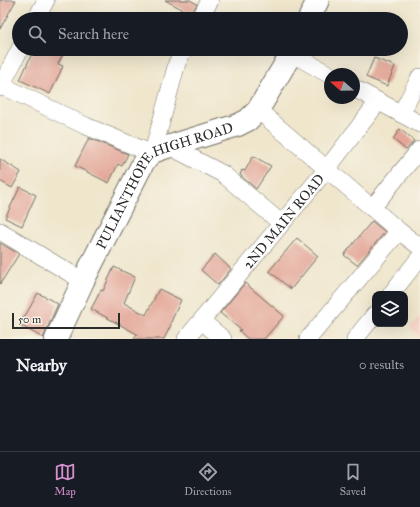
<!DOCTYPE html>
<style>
:root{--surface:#171b24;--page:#20242c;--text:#f1f3f6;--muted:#9ea1a6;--line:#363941;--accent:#d690ce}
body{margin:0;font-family:"IM FELL Great Primer",serif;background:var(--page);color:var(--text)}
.controls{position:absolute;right:12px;bottom:12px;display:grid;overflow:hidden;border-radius:8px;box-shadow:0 4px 16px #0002}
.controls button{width:36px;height:36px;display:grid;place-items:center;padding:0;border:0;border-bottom:1px solid var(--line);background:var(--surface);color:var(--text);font:20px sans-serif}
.compass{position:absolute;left:324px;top:68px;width:36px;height:36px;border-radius:50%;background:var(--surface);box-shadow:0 4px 16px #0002;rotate:290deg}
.scale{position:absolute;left:12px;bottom:10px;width:108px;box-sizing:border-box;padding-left:4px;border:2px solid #2b2b2b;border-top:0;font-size:11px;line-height:14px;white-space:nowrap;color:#2b2b2b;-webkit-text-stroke:3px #f7f3e8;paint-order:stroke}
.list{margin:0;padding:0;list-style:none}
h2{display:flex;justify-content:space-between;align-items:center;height:52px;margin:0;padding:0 16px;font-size:17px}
h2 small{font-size:13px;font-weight:400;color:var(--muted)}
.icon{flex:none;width:22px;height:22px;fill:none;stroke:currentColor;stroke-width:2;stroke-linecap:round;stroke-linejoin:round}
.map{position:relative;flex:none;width:420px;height:339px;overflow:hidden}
.search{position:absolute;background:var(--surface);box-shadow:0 4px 16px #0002;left:12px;right:12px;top:12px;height:44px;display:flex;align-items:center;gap:10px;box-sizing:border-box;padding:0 14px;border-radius:22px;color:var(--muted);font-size:15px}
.sheet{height:112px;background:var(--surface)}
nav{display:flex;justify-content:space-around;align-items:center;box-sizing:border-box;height:56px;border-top:1px solid var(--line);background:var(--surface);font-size:11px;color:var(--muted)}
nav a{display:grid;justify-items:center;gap:2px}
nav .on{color:var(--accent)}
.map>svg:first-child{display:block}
.built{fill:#f5d2c3}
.building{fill:#e3a697}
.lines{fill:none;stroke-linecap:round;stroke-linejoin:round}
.minor-casing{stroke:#706c63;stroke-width:18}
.secondary-casing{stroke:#706c63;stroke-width:24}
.minor{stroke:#fff;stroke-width:17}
.secondary{stroke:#fff;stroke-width:22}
.labels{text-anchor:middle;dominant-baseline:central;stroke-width:3;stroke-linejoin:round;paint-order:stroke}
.street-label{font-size:14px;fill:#2b2b2b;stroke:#f7f3e8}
</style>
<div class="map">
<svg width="420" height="339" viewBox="0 0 420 339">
<rect width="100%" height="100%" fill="#f7f3e8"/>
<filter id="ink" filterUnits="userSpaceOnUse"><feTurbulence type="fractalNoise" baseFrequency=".025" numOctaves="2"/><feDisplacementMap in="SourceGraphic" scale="8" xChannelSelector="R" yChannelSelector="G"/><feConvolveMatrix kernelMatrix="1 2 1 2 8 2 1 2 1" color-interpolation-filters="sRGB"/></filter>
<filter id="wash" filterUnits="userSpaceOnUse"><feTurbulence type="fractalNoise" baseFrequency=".012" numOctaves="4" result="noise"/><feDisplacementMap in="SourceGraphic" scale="16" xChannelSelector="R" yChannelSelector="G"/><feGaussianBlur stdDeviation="0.9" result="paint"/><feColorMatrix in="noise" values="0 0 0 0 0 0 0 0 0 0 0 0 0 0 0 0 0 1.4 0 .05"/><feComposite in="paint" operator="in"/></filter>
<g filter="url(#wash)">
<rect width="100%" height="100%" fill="#efe6cc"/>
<path class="built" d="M420,316V338L410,327Z"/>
<g id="blocks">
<path class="building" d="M0,0H16L0,29Z
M165,0H190L197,4L191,14Z
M34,49H66L58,64L63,66L50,94L20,80Z
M374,58L395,66L387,86L366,77Z
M400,129L414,141L406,150L393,139Z
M89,138L128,154L122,166L118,164L109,183L75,166Z
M253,156L271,166L256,189L240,175L242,170L245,171Z
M0,159L21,172L12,188L0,181Z
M20,187L36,195L22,226L5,218Z
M372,221L385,232L357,265L344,255Z
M297,238L318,256L291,289L269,271Z
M0,243L19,254L0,284Z
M215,254L231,269L218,285L201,270Z
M114,267L135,277L124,303L146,315L159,289L181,300L170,324L171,325L164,339H134L137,334L91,309L101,290L103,291Z
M245,283L284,316L264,339H248L239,331L241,330L220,313Z
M38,293L58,304L43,338L20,325Z"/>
</g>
</g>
<g filter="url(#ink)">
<use href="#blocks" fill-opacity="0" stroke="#706c63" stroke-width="1"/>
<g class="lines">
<defs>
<g id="minor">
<path d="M36,19L46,0"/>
<path d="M200,19L210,0"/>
<path d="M291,53L330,75"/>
<path d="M1,85L86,126L141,149L150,152H153L177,63L184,49"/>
<path d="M0,88L20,49"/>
<path d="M354,88L420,124"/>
<path d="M258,110L399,231L420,247"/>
<path d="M401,114L420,77"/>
<path d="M169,146L223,174L281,223"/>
<path d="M372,208L420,149"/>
<path d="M0,231L83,281"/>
<path d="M391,294L420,257"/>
<path d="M202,321L223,339"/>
<path id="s1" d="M186,339L326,170L378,102"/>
<path d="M308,339L399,231"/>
<path d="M355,339L375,314"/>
</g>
<g id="secondary">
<path d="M309,19L318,0"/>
<path id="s2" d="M56,339L83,281L143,163L148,156L153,152L164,148L238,125L248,120L258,110L294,49"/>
</g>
</defs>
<use href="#minor" class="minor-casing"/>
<use href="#secondary" class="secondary-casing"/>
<use href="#minor" class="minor"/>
<use href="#secondary" class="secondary"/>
</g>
</g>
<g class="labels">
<g class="street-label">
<text stroke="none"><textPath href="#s2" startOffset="198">PULIANTHOPE HIGH ROAD</textPath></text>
<text stroke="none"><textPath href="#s1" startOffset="153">2ND MAIN ROAD</textPath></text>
</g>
</g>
</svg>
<div class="controls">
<button><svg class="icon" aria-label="layers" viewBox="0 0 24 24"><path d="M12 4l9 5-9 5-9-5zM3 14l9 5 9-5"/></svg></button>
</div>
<svg class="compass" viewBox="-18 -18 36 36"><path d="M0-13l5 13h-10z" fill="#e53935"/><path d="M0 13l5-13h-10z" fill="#9ea1a6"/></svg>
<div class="scale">50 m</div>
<div class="search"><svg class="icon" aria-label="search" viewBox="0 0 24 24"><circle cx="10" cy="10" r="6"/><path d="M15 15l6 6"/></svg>Search here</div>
</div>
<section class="sheet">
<h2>Nearby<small>0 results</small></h2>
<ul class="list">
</ul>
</section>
<nav>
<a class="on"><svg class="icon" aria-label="map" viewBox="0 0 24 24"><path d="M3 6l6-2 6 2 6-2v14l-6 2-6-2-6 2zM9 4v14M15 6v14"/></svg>Map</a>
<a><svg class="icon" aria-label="directions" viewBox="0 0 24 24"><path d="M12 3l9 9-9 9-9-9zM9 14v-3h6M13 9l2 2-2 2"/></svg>Directions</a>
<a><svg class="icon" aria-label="saved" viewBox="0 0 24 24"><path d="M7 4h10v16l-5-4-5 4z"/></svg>Saved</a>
</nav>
